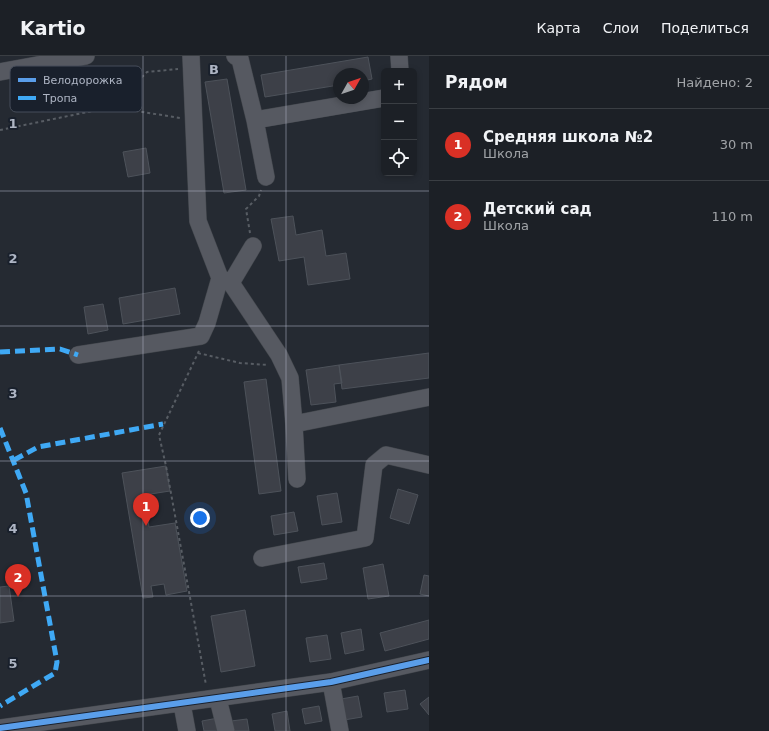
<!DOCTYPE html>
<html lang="ru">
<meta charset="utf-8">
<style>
:root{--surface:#1c2026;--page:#292d32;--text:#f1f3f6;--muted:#a0a3a7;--line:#3a3e43;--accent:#d93025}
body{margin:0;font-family:"DejaVu Sans",sans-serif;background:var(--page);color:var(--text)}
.controls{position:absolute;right:12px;top:12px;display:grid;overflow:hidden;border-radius:6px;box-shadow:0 2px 6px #0003}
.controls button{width:36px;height:36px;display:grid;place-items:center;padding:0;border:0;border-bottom:1px solid var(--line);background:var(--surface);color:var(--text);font:20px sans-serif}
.compass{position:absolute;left:333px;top:12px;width:36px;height:36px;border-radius:50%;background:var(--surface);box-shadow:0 2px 6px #0003;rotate:50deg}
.you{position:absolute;left:200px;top:462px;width:14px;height:14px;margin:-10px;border:3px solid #fff;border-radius:50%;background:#1a73e8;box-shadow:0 0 0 6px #1a73e833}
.badge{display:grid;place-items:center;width:26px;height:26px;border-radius:50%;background:var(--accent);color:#fff;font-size:13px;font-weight:700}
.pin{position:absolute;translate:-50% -33px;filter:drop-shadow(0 1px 2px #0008)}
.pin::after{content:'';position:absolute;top:21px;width:14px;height:12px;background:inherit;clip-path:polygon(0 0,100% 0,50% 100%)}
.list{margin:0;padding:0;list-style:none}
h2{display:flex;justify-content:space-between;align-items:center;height:52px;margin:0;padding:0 16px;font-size:17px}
h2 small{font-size:13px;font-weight:400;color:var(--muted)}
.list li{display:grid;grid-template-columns:26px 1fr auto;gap:12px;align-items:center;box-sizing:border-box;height:72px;padding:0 16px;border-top:1px solid var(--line)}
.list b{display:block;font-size:15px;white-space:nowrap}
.list p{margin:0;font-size:13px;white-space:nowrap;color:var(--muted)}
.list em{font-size:13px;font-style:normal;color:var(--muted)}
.icon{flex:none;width:22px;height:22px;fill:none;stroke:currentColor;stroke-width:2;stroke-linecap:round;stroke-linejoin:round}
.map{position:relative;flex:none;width:429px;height:675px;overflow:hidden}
header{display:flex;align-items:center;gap:24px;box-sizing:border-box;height:56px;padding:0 20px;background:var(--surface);border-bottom:1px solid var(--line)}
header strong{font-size:19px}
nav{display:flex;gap:22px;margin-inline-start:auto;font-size:14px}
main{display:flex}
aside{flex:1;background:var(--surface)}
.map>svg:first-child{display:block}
.building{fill:#3d4048;stroke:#4d525a}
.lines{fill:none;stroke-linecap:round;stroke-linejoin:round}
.minor-casing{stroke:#42464c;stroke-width:18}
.path{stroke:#585d64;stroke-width:2;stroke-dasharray:3 3;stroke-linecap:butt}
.minor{stroke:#565961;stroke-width:17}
.quiet{stroke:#3fa9f5;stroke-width:5;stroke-dasharray:10 5;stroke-linecap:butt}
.cycleway-casing{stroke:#19202c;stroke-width:8}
.cycleway{stroke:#5a9eea;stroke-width:6}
.grid{fill:none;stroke:#aeb5c4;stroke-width:1;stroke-opacity:0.55}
.key{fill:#19202c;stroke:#464d5a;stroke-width:1}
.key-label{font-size:11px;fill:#aeb5c4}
.grid-label{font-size:13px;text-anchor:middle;font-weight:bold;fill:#aeb5c4;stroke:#19202c;stroke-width:4;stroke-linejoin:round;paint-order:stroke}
</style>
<header>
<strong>Kartio</strong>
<nav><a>Карта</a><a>Слои</a><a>Поделиться</a></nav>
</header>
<main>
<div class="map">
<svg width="429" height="675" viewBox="0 0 429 675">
<rect width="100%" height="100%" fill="#252a32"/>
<path class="building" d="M368,1L372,23L363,25V18H339V29L265,41L261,19Z
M227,23L246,134L224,137L205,26Z
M146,92L150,117L128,121L123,96Z
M293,160L296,179L322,174L326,200L346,197L350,223L308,229L304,201L279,205L271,163Z
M175,232L180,258L123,268L119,242Z
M103,248L108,274L88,278L84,251Z
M429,297V322L342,333L339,309Z
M339,309L342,327L334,328L336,346L311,349L306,314Z
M266,323L281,435L259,438L244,326Z
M166,410L170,435L144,439L149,471L175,467L187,535L166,539L164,528L151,530L153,541L143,542L122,417Z
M398,433L418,439L409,468L390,462Z
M337,437L342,466L322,469L317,440Z
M294,456L298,475L274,479L271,460Z
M324,507L327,523L301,527L298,511Z
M383,508L389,540L368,543L363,512Z
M424,519L429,520V540L420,538Z
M9,530L14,565L0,567V531Z
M245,554L255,610L221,616L211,560Z
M429,564V583L385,595L380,577Z
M361,573L364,594L345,598L341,577Z
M327,579L331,603L310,606L306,582Z
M405,634L408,653L387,656L384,637Z
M358,640L362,661L344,664L341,643Z
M429,641V659L420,648Z
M319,650L322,665L305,668L302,653Z
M287,655L290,675H275L272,658Z
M218,662L221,675H204L202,665Z
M247,663L249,675H233L231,665Z"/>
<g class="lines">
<defs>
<path id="minor" d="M235,0L240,3L255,64L266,121
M399,0L400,15
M0,16L86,0
M255,64L384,42
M220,222L231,227L253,190
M231,227L279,299L290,322L294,368
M78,299L201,280L207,267L220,222L198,165L191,0
M297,423L294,368L429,341
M262,502L365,482L374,409L386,399L429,409
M331,626L340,675
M218,643L226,675
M182,648L187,675
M0,672L331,626L429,604"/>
</defs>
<use href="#minor" class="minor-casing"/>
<path class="path" d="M112,51L147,16L178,13
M0,74L112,51L180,62
M250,177L246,153L259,140L261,134
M199,295L159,379L166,410L206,629
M198,297L240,307L268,309"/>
<use href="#minor" class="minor"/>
<path class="quiet" d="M0,296L60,293L78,299
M0,372L26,437L57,606L55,617L0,650
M14,404L38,391L163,368"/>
<defs>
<path id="cycleway" d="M0,672L331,626L429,604"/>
</defs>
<use href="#cycleway" class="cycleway-casing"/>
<use href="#cycleway" class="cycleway"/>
</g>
<path class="grid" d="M143,0V675M286,0V675M0,135H429M0,270H429M0,405H429M0,540H429"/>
<rect x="10" y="10" width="132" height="46" rx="6" class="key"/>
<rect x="18" y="22" width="18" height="4" fill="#5a9eea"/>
<rect x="18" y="40" width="18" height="4" fill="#3fa9f5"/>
<g class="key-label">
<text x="43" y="28">Велодорожка</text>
<text x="43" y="46">Тропа</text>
</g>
<g class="grid-label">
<text x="214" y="18">B</text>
<text x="13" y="72">1</text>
<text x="13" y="207">2</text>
<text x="13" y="342">3</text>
<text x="13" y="477">4</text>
<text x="13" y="612">5</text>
</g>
</svg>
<div class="controls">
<button>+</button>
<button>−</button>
<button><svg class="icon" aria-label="locate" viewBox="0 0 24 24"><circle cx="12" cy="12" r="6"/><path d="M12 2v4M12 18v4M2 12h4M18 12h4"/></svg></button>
</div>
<svg class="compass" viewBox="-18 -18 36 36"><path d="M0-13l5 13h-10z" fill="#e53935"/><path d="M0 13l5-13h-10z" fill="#a0a3a7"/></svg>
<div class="you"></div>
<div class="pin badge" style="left:146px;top:470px">1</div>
<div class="pin badge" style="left:18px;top:541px">2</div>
</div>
<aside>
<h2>Рядом<small>Найдено: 2</small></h2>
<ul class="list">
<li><span class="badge">1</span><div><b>Средняя школа №2</b><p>Школа</p></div><em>30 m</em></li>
<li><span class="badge">2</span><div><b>Детский сад</b><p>Школа</p></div><em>110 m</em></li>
</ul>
</aside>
</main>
